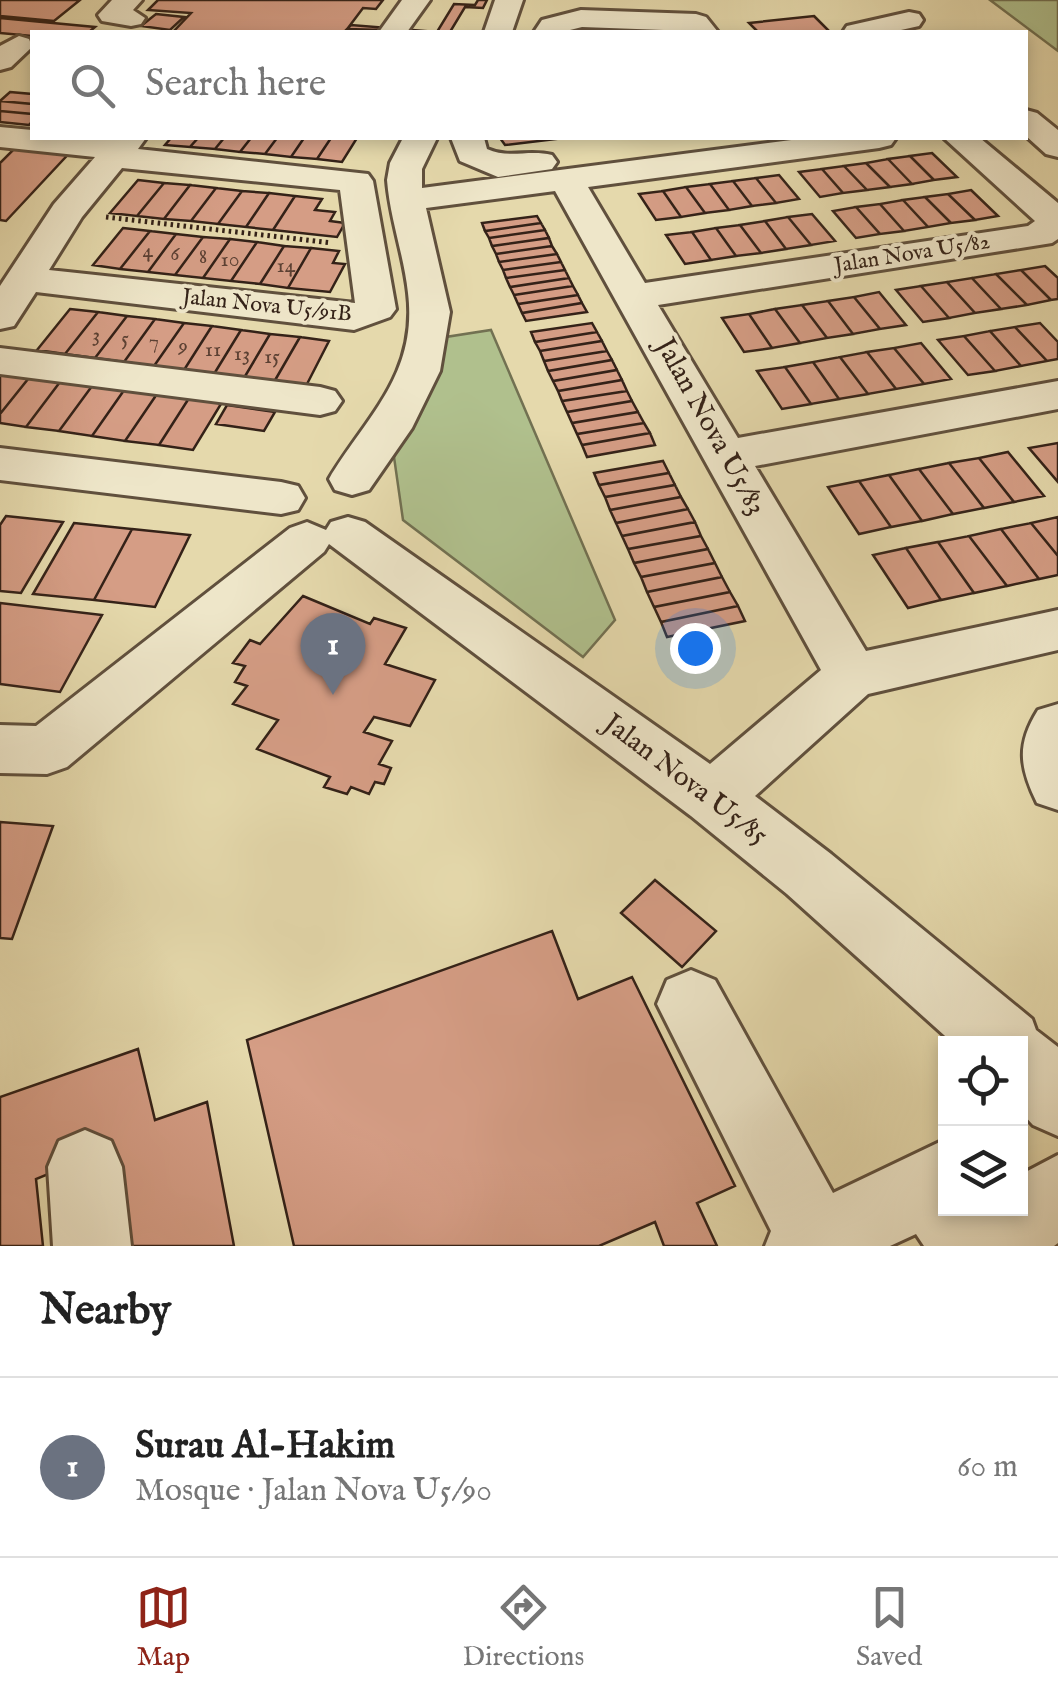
<!DOCTYPE html>
<meta charset="utf-8">
<style>
:root{--surface:#fff;--page:#f2f2f2;--text:#222;--muted:#767676;--line:#e0e0e0;--accent:#8f2418}
body{margin:0;font-family:"IM FELL English",serif;background:var(--page);color:var(--text)}
.controls{position:absolute;right:30px;bottom:30px;display:grid;overflow:hidden;border-radius:0px;box-shadow:0 5px 15px #0003}
.controls button{width:90px;height:90px;display:grid;place-items:center;padding:0;border:0;border-bottom:2px solid var(--line);background:var(--surface);color:var(--text);font:50px sans-serif}
.you{position:absolute;left:695px;top:648px;width:35px;height:35px;margin:-25px;border:8px solid #fff;border-radius:50%;background:#1a73e8;box-shadow:0 0 0 15px #1a73e833}
.badge{display:grid;place-items:center;width:65px;height:65px;border-radius:50%;background:var(--accent);color:#fff;font-size:32px;font-weight:700}
.pin{position:absolute;translate:-50% -82px;filter:drop-shadow(0 2px 5px #0008)}
.pin::after{content:'';position:absolute;top:52px;width:35px;height:30px;background:inherit;clip-path:polygon(0 0,100% 0,50% 100%)}
.list{margin:0;padding:0;list-style:none}
h2{display:flex;justify-content:space-between;align-items:center;height:130px;margin:0;padding:0 40px;font-size:42px}
h2 small{font-size:32px;font-weight:400;color:var(--muted)}
.list li{display:grid;grid-template-columns:65px 1fr auto;gap:30px;align-items:center;box-sizing:border-box;height:180px;padding:0 40px;border-top:2px solid var(--line)}
.list b{display:block;font-size:38px;white-space:nowrap}
.list p{margin:0;font-size:32px;white-space:nowrap;color:var(--muted)}
.list em{font-size:32px;font-style:normal;color:var(--muted)}
.icon{flex:none;width:55px;height:55px;fill:none;stroke:currentColor;stroke-width:2;stroke-linecap:round;stroke-linejoin:round}
.map{position:relative;flex:none;width:1058px;height:1246px;overflow:hidden}
.search{position:absolute;background:var(--surface);box-shadow:0 5px 15px #0003;left:30px;right:30px;top:30px;height:110px;display:flex;align-items:center;gap:25px;box-sizing:border-box;padding:0 35px;border-radius:0px;color:var(--muted);font-size:38px}
.sheet{height:310px;background:var(--surface)}
nav{display:flex;justify-content:space-around;align-items:center;box-sizing:border-box;height:140px;border-top:2px solid var(--line);background:var(--surface);font-size:28px;color:var(--muted)}
nav a{display:grid;justify-items:center;gap:5px}
nav .on{color:var(--accent)}
.map>svg:first-child{display:block}
.green{fill:#b0c08d;stroke:#727152;stroke-width:2.5}
.building{fill:#d59d85;stroke:#342218;stroke-width:2.5}
.lines{fill:none;stroke-linecap:round;stroke-linejoin:round}
.minor-casing{stroke:#60503d;stroke-width:6}
.path{stroke:#342218;stroke-width:5;stroke-dasharray:2.5 4;stroke-linecap:butt}
.minor{fill:#eee6c9;fill-rule:evenodd}
.labels{text-anchor:middle;dominant-baseline:central;stroke-width:8;stroke-linejoin:round;paint-order:stroke}
.number-label{font-size:22px;fill:#5c4133}
.far-street-label{font-size:22px;fill:#342218;stroke:#eee6c9}
.street-label{font-size:28px;fill:#342218;stroke:#eee6c9}
</style>
<div class="map">
<svg width="1058" height="1246" viewBox="0 0 1058 1246">
<rect width="100%" height="100%" fill="#e5d9ac"/>
<filter id="stains"><feTurbulence type="fractalNoise" baseFrequency=".002" numOctaves="4"/><feColorMatrix values="0 0 0 0 .2 0 0 0 0 .09 0 0 0 0 .02 0 0 0 .5 -.17"/></filter>
<radialGradient id="worn" r=".72"><stop offset=".6" stop-color="#630" stop-opacity="0"/><stop offset="1" stop-color="#630" stop-opacity=".3"/></radialGradient>
<path class="green" d="M990,0H1058V51Z
M491,330L615,620L583,657L403,520L394,457L446,337Z"/>
<path class="building" d="M0,0H80L54,21L0,16Z
M158,0H383L376,9L363,8L345,32H173L191,13L148,10Z
M478,0H487L483,8L465,7L450,32L347,29L351,25L437,32L454,4L475,5Z
M156,14L184,17L170,30L141,26Z
M814,16L830,32H758L749,23Z
M0,18L95,27L89,32H32V36L0,33Z
M10,92L32,94V104L0,101Z
M0,101L32,104V114L0,111Z
M0,111L32,114V122L29,125L0,122Z
M171,138H198L190,147L165,145Z
M198,138H224L215,149L190,147Z
M224,138H251L240,152L215,149Z
M251,138H277L265,154L240,152Z
M277,138H304L291,157L265,154Z
M304,138H331L317,159L291,157Z
M331,138H357L342,162L317,159Z
M500,138H564L505,145Z
M21,142L75,147L6,221L0,220V163Z
M932,153L957,177L934,180L910,156Z
M910,156L934,180L912,184L888,159Z
M888,159L912,184L890,187L866,163Z
M866,163L890,187L867,190L844,166Z
M844,166L867,190L843,193L822,169Z
M822,169L843,193L820,197L799,172Z
M779,175L799,199L776,203L756,178Z
M756,178L776,203L752,206L733,181Z
M138,180L164,183L137,216L110,213Z
M733,181L752,206L729,210L710,184Z
M164,183L190,185L164,219L137,216Z
M710,184L729,210L705,213L686,187Z
M190,185L216,188L191,221L164,219Z
M686,187L705,213L681,217L663,191Z
M216,188L242,191L218,224L191,221Z
M971,190L998,216L975,220L948,194Z
M242,191L269,193L246,227L218,224Z
M663,191L681,217L656,220L639,194Z
M269,193L295,196L273,230L246,227Z
M948,194L975,220L951,223L925,197Z
M295,196L322,199L315,210L335,212L330,221L345,223L337,237L273,230Z
M925,197L951,223L928,227L903,200Z
M903,200L928,227L904,231L880,204Z
M880,204L904,231L880,234L856,207Z
M856,207L880,234L856,238L833,211Z
M812,214L835,241L811,245L788,217Z
M537,216L541,223L485,231L482,223Z
M788,217L811,245L786,249L765,221Z
M765,221L786,249L761,253L740,225Z
M541,223L545,230L489,238L485,231Z
M740,225L761,253L736,256L716,228Z
M123,228L150,231L120,269L93,265Z
M716,228L736,256L711,260L692,232Z
M545,230L549,238L492,246L489,238Z
M150,231L176,234L148,272L120,269Z
M692,232L711,260L685,264L666,235Z
M176,234L203,237L175,275L148,272Z
M203,237L230,239L203,278L175,275Z
M549,238L552,246L496,254L492,246Z
M230,239L257,242L231,281L203,278Z
M257,242L284,246L260,284L231,281Z
M284,246L311,248L288,288L260,284Z
M552,246L557,254L499,262L496,254Z
M311,248L339,251L333,263L345,264L330,292L288,288Z
M557,254L561,262L503,270L499,262Z
M561,262L565,270L506,278L503,270Z
M1045,266L1058,278V299L1051,300L1021,270Z
M565,270L569,278L510,287L506,278Z
M1021,270L1051,300L1027,305L996,274Z
M996,274L1027,305L1001,309L972,278Z
M569,278L573,286L514,295L510,287Z
M972,278L1001,309L975,313L947,282Z
M947,282L975,313L949,318L921,286Z
M573,286L578,295L518,304L514,295Z
M921,286L949,318L923,322L896,290Z
M879,292L906,325L880,329L854,297Z
M578,295L582,303L522,313L518,304Z
M854,297L880,329L853,334L828,301Z
M828,301L853,334L827,338L802,305Z
M582,303L587,312L526,321L522,313Z
M802,305L827,338L800,343L775,309Z
M70,309L98,312L65,354L37,350Z
M775,309L800,343L772,348L749,314Z
M98,312L127,316L95,358L65,354Z
M749,314L772,348L744,352L722,318Z
M127,316L155,319L124,362L95,358Z
M155,319L184,323L154,366L124,362Z
M184,323L212,326L184,370L154,366Z
M592,323L597,332L535,342L531,332Z
M1040,323L1058,342V359L1047,361L1015,327Z
M212,326L241,330L214,374L184,370Z
M1015,327L1047,361L1021,366L990,331Z
M241,330L270,334L244,378L214,374Z
M990,331L1021,366L995,371L964,336Z
M597,332L602,341L540,351L535,342Z
M270,334L300,337L274,382L244,378Z
M964,336L995,371L968,375L938,340Z
M300,337L329,341L306,386L274,382Z
M602,341L607,351L544,361L540,351Z
M921,343L951,379L924,384L894,348Z
M894,348L924,384L896,389L867,352Z
M607,351L612,360L548,371L544,361Z
M867,352L896,389L868,394L840,357Z
M840,357L868,394L839,399L813,362Z
M612,360L617,370L553,381L548,371Z
M813,362L839,399L811,404L785,367Z
M785,367L811,404L782,409L757,371Z
M617,370L622,380L558,391L553,381Z
M0,372L32,374L0,414Z
M32,374L63,378L26,427L0,423V414Z
M63,378L95,382L59,431L26,427Z
M622,380L627,391L562,401L558,391Z
M95,382L127,386L92,436L59,431Z
M127,386L159,391L125,441L92,436Z
M159,391L191,395L159,445L125,441Z
M627,391L632,401L567,412L562,401Z
M191,395L224,399L193,450L159,445Z
M632,401L638,412L572,423L567,412Z
M227,405L275,412L264,431L216,424Z
M638,412L644,423L577,434L572,423Z
M644,423L650,433L582,445L577,434Z
M650,433L655,445L587,457L582,445Z
M1058,443V482L1029,448Z
M1008,452L1044,496L1014,502L979,458Z
M979,458L1014,502L984,508L949,463Z
M663,461L669,473L599,485L594,473Z
M949,463L984,508L953,514L919,469Z
M919,469L953,514L922,521L889,475Z
M669,473L675,485L605,497L599,485Z
M889,475L922,521L891,527L859,481Z
M859,481L891,527L859,534L828,487Z
M675,485L681,497L610,510L605,497Z
M681,497L688,509L616,523L610,510Z
M688,509L695,522L622,536L616,523Z
M6,516L63,522L21,593L0,591V525Z
M1058,517V556L1031,523Z
M695,522L701,536L628,549L622,536Z
M74,523L132,529L94,600L33,594Z
M1031,523L1058,556V575L1039,579L1001,529Z
M132,529L190,535L155,607L94,600Z
M1001,529L1039,579L1007,586L969,536Z
M701,536L708,549L634,563L628,549Z
M969,536L1007,586L974,593L938,542Z
M938,542L974,593L941,600L906,548Z
M906,548L941,600L908,608L873,555Z
M708,549L715,563L641,577L634,563Z
M715,563L722,577L647,592L641,577Z
M722,577L730,592L654,607L647,592Z
M730,592L738,606L661,622L654,607Z
M303,596L370,624L374,618L406,628L385,664L435,680L410,726L374,717L364,732L392,741L379,764L391,768L384,784L375,782L369,794L351,787L347,794L324,787L330,777L257,749L278,720L233,704L247,686L235,682L245,666L233,663L250,640L260,644Z
M0,603L102,615L60,692L0,684Z
M738,606L745,621L667,637L661,622Z
M0,822L53,826L12,939L0,938Z
M655,880L716,931L682,967L621,913Z
M552,931L578,999L632,977L735,1186L697,1203L717,1246H664L655,1222L599,1246H294L247,1040Z
M138,1049L155,1120L207,1102L234,1246H115L104,1151L36,1179L43,1246H0V1097Z"/>
<g class="lines">
<defs>
<path id="minor" d="M112,0H142L133,10L145,18L141,24L131,26L102,21L98,15Z
M402,0H430L407,32H379Z
M495,0H523L512,32H484Z
M581,10L696,14L706,17L718,32L582,27L562,32H534L542,20Z
M909,12L919,14L923,20L919,26L892,32H843L847,26Z
M19,36L29,39L32,47L11,67L0,70V46Z
M1026,110L1037,113L1058,130V157L1046,154L1026,136Z
M0,127L32,130V138H146L138,149L368,174L373,181L396,309L390,317L354,330L36,292L14,326L0,329V286L54,204L95,157L0,147ZM122,168L340,190L355,303L49,270L82,217Z
M403,138H437L422,169V188L807,138H896L891,145L879,148L588,187L645,283L1028,226L1035,221L944,138H980L1058,203V239L1052,243L658,305L738,438L1058,381V409L755,466L866,651L1058,610V650L868,694L755,796L831,854L1032,1019L1036,1030L1058,1047V1136L1033,1125L1020,1111V1044H954L787,894L691,816L329,544L324,552L67,767L47,774L0,773V725L36,726L290,528L307,522L326,530L331,522L348,517L365,522L710,764L821,670L555,191L426,208L450,312L440,371L412,428L369,490L352,495L335,490L329,479C366,417 418,375 408,293C404,255 390,219 387,180L390,163Z
M451,138H484L487,149C509,159 529,149 552,155L557,162L552,169L498,177L460,161Z
M0,348L320,387L335,391L342,401L335,411L320,415L0,374Z
M0,448L281,482L298,486L305,498L298,510L281,514L0,480Z
M1058,704V810L1037,803C1020,768 1016,745 1038,710Z
M691,970L715,980L833,1193L946,1139V1208H1020V1175L1058,1155V1243L1054,1246H924L916,1234L890,1246H765L771,1231L657,1004L667,980Z
M85,1130L111,1141L122,1167L131,1246H53L48,1167L59,1141Z"/>
</defs>
<use href="#minor" class="minor-casing"/>
<path class="path" d="M106,217L332,243"/>
<use href="#minor" class="minor"/>
</g>
<g class="labels">
<g class="number-label">
<text x="148" y="251">4</text>
<text x="175" y="254">6</text>
<text x="203" y="257">8</text>
<text x="230" y="260">10</text>
<text x="286" y="266">14</text>
<text x="96" y="335">3</text>
<text x="125" y="339">5</text>
<text x="154" y="342">7</text>
<text x="183" y="346">9</text>
<text x="213" y="350">11</text>
<text x="242" y="354">13</text>
<text x="272" y="357">15</text>
</g>
<g class="far-street-label">
<text transform="translate(912 254) rotate(-9)">Jalan Nova U5/82</text>
<text transform="translate(267 306) rotate(6)">Jalan Nova U5/91B</text>
</g>
<g class="street-label">
<text transform="translate(710 427) rotate(61)">Jalan Nova U5/83</text>
<text transform="translate(685 780) rotate(37)">Jalan Nova U5/85</text>
</g>
</g>
<rect width="100%" height="100%" filter="url(#stains)"/>
<rect width="100%" height="100%" fill="url(#worn)"/>
</svg>
<div class="controls">
<button><svg class="icon" aria-label="locate" viewBox="0 0 24 24"><circle cx="12" cy="12" r="6"/><path d="M12 2v4M12 18v4M2 12h4M18 12h4"/></svg></button>
<button><svg class="icon" aria-label="layers" viewBox="0 0 24 24"><path d="M12 4l9 5-9 5-9-5zM3 14l9 5 9-5"/></svg></button>
</div>
<div class="you"></div>
<div class="pin badge" style="left:333px;top:695px;background:#6b7280">1</div>
<div class="search"><svg class="icon" aria-label="search" viewBox="0 0 24 24"><circle cx="10" cy="10" r="6"/><path d="M15 15l6 6"/></svg>Search here</div>
</div>
<section class="sheet">
<h2>Nearby<small></small></h2>
<ul class="list">
<li><span class="badge" style="background:#6b7280">1</span><div><b>Surau Al-Hakim</b><p>Mosque · Jalan Nova U5/90</p></div><em>60 m</em></li>
</ul>
</section>
<nav>
<a class="on"><svg class="icon" aria-label="map" viewBox="0 0 24 24"><path d="M3 6l6-2 6 2 6-2v14l-6 2-6-2-6 2zM9 4v14M15 6v14"/></svg>Map</a>
<a><svg class="icon" aria-label="directions" viewBox="0 0 24 24"><path d="M12 3l9 9-9 9-9-9zM9 14v-3h6M13 9l2 2-2 2"/></svg>Directions</a>
<a><svg class="icon" aria-label="saved" viewBox="0 0 24 24"><path d="M7 4h10v16l-5-4-5 4z"/></svg>Saved</a>
</nav>
